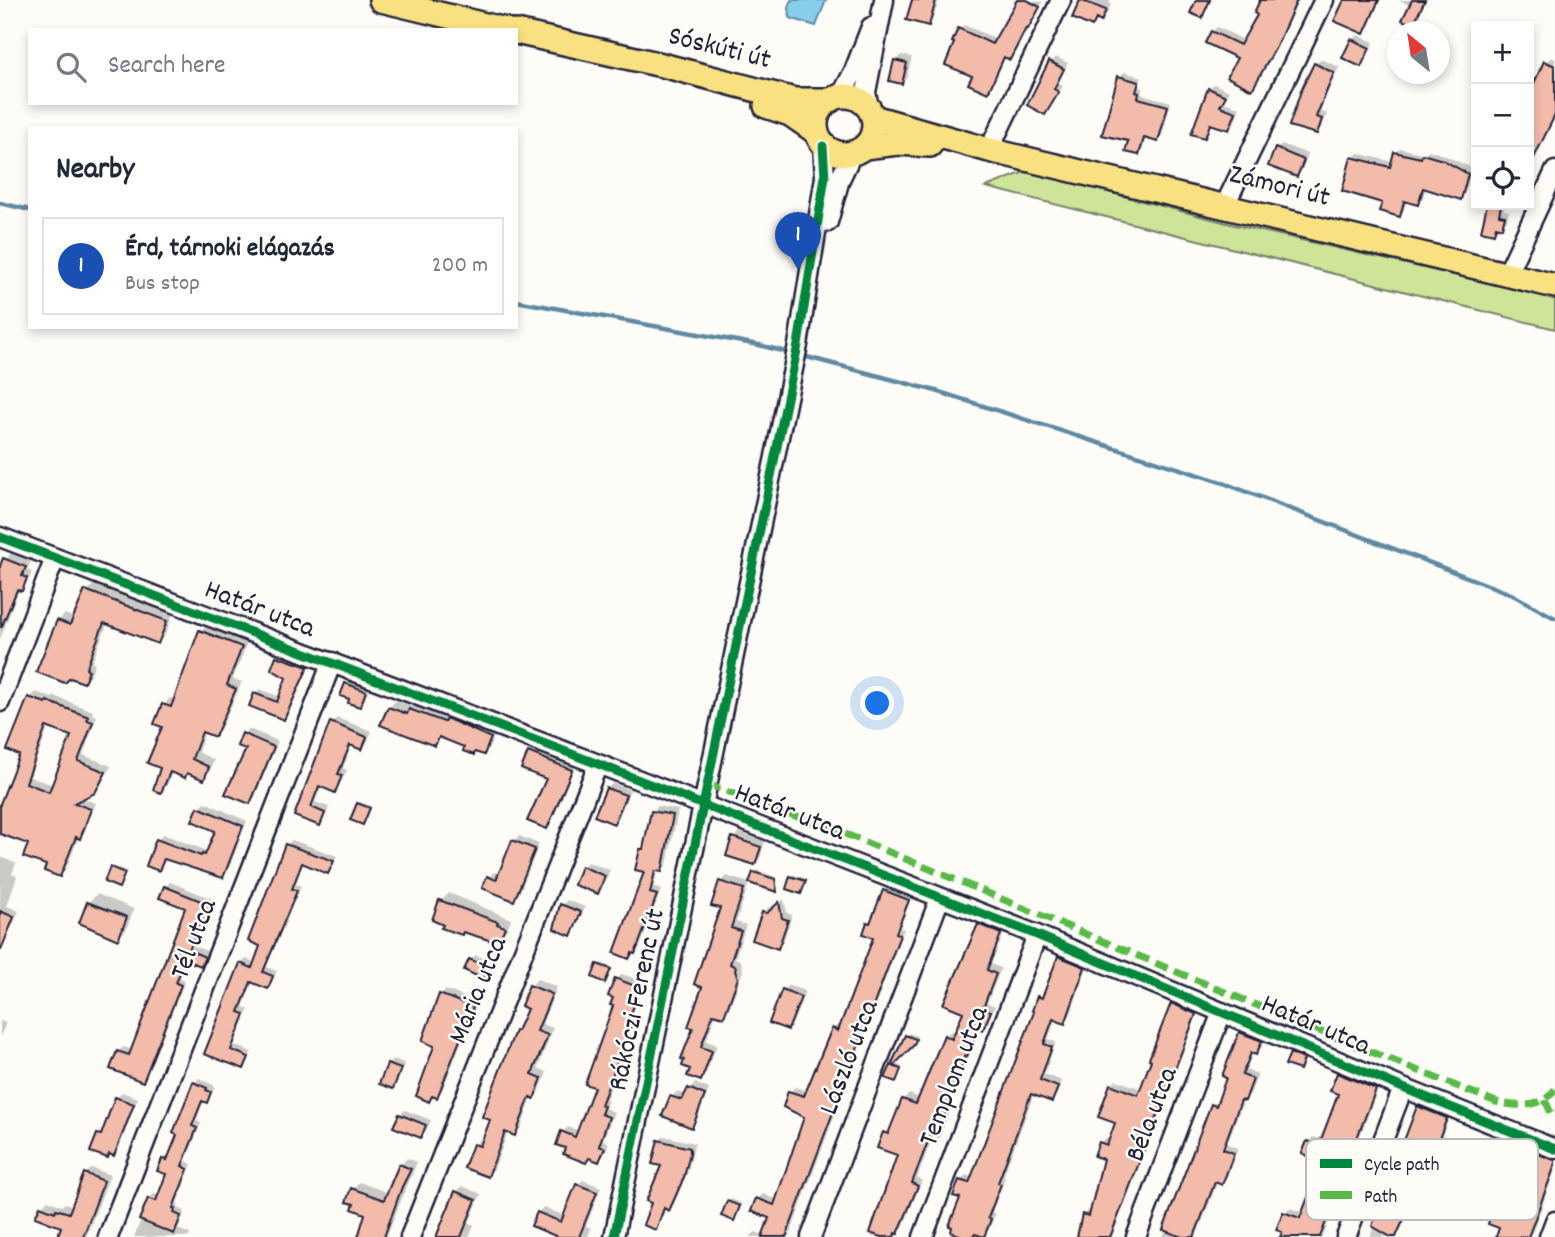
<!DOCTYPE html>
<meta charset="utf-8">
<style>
:root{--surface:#fff;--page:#f6f6f7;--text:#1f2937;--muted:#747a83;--line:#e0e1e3;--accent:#d93025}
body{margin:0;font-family:Dekko,sans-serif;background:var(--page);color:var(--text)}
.controls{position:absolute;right:21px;top:21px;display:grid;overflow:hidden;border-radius:0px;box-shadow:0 4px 10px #0003}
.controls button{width:63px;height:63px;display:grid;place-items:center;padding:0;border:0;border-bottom:2px solid var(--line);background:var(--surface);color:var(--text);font:35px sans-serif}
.compass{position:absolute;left:1387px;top:21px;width:63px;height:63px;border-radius:50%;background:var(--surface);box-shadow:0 4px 10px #0003;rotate:330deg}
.you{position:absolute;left:878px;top:704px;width:24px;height:24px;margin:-18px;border:5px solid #fff;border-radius:50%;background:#1a73e8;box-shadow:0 0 0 10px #1a73e833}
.badge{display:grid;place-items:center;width:46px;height:46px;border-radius:50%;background:var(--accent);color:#fff;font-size:23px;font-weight:700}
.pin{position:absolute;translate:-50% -58px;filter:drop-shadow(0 2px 4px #0008)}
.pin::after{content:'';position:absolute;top:37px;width:24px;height:21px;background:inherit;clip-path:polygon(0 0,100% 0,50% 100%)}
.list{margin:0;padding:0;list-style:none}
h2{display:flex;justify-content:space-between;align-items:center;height:91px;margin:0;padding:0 28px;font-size:30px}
h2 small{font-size:23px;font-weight:400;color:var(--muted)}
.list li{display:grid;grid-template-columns:46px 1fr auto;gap:21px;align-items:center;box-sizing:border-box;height:98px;margin:0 14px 14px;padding:0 14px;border:2px solid var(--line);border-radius:0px}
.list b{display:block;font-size:26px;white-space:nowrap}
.list p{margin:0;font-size:23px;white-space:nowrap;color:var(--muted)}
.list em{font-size:23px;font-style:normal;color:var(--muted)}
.icon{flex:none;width:38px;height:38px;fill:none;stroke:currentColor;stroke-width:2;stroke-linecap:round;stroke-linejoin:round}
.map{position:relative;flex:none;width:1555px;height:1237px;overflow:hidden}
.search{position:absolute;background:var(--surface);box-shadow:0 4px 10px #0003;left:28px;top:28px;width:490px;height:77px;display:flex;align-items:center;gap:18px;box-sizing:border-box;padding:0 24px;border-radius:0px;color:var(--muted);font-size:26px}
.panel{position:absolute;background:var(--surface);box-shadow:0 4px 10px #0003;left:28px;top:126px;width:490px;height:203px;border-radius:0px}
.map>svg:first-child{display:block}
.green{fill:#cee499;stroke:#78836a;stroke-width:2}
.water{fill:#87cee8;stroke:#5f89a3;stroke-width:2}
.shadow{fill:#0003;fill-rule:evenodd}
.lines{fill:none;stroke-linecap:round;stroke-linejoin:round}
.stream{stroke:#5f89a3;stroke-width:4.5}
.building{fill:#f3bbaa;stroke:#22223b;stroke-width:2;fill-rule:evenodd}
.minor-casing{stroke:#22223b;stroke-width:23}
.major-casing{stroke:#22223b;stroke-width:28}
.minor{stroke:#fdfcf7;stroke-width:18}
.major{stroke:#f9e181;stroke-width:23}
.quiet{stroke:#58b947;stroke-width:7;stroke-dasharray:14 7;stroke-linecap:butt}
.cycleway-casing{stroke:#fdfcf7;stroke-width:13}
.cycleway{stroke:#00873e;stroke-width:9}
.labels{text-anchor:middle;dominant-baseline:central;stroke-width:5;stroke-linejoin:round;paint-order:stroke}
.street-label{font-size:28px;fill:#22223b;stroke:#fdfcf7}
.key{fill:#fdfcf7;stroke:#bbbbbf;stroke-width:2}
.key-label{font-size:19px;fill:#22223b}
</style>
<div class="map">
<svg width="1555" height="1237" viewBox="0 0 1555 1237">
<rect width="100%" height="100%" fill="#fdfcf7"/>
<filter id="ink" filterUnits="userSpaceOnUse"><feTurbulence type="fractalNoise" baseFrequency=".0143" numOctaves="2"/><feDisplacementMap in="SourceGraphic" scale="14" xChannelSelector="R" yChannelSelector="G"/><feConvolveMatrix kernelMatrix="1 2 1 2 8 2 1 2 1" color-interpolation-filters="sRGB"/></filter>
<g filter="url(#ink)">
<path class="green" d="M1027,171L1231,224L1555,298V329L986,187Z"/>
<path class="water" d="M791,0H826L816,26L790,18L789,8Z"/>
<path class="shadow" d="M913,0H939L933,19L928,24Z
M1012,0L1043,2L1015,53L1010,58L1006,56L992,86L988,91L974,75L960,29L964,25L997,39L1017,3Z
M1082,0H1111L1109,3L1111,4L1107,14L1092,25L1074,17Z
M1263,0H1299L1280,40L1251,88L1240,57L1212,32L1217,27L1244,40L1259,14Z
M1346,0H1380L1369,27L1364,32Z
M1399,0H1426L1418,18L1413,23L1411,6Z
M1358,35L1374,42L1366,59L1360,65L1352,40Z
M901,55L912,57L907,77L902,82L896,60Z
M1056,57L1068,63L1058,83L1063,86L1045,112L1051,62Z
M1551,57L1555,59V117L1529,165V90Z
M1321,59L1339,67L1320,111L1327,114L1322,127L1316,132L1315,64Z
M1124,72L1142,77L1139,87L1143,88L1141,94L1171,102L1162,136L1157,140L1146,137L1143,149L1138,153L1130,140L1120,77Z
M1214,84L1229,91L1223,102L1240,107L1234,124L1229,128L1212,123L1204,136L1209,89Z
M1282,144L1308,154L1302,170L1297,175L1277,149Z
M1400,148L1425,154L1428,150L1444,155L1472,168L1465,193L1461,198L1426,187L1423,198L1418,203L1407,200L1404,210L1399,215L1384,202L1353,158L1358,153L1393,162L1395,153Z
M1484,205H1505L1503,210L1509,211L1507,220L1494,232L1487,210L1484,209Z
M11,553L31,561L27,570L32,572L27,583L19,588L0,640V563L3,564Z
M94,584L173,614L165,635L158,642L108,622L92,662L95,663L91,674L84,681L58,621L65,614L75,618L87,591Z
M208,625L248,640L233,679L242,682L221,728L215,735L205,731L198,752L214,760L210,771L203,778L189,772L185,776L173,771L167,785L160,791L164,705L170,698L176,700L201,631Z
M282,652L311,662L289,713L284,718L255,694L260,689L280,697L288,678L277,657Z
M352,678L370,685L365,700L360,705L347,684Z
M36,692L52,698L54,696L93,711L92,714L97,716L83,755L111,766L101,785L94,792L81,798L96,803L85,831L79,836L66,869L60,875L30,843L0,832V809L21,754L30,698ZM49,726L73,735L53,785L30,777Z
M396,700L413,707L418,703L496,731L490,746L483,753L442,737L434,744L389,708Z
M337,718L372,731L367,742L362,748L352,744L343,768L347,770L340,785L335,790L322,785L315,802L329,807L325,818L320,824L296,815L332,723Z
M249,729L278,741L255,797L250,802L248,748L244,734Z
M535,748L576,764L552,821L547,827L549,778L529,753Z
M613,783L630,790L619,817L614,822L607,789Z
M205,802L247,821L228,871L222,876L166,858L159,869L158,840L163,834L207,851L218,830L194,820L199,808Z
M360,802L371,806L365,820L358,804Z
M658,806L678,810L667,865L662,870L658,869L654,887L661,890L640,947L629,957L646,870L641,850L646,845L653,811Z
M739,832L765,841L760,858L754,863L734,838Z
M519,836L539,844L519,894L513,899L489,877L494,872L499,874L514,841Z
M292,840L337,856L328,872L304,862L296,884L301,886L266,967L277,971L272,982L267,987L253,981L243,1007L249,1009L234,1045L252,1052L243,1067L206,1053L241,964L246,959L256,963L287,845Z
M0,857L16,863L12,874L17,876L7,906L19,911L12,927L6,933L0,930Z
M588,862L610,870L603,887L598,892L582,867Z
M114,866L126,871L121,884L112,868Z
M756,870L776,877L778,888L777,890L754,873Z
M794,875L807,879L801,892L792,877Z
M727,876L749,883L736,922L746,925L735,958L741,961L743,971L729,1009L723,1015L716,1013L706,1041L717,1045L706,1073L700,1079L695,1027L722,907L721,882Z
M170,882L215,900L207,920L201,924L192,945L209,952L201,964L187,959L180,978L185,980L147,1075L142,1080L118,1052L123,1047L133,1050L188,907L165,887Z
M890,886L913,894L900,928L904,929L789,1237H750L755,1232L764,1235L771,1217L758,1199L763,1194L777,1200L807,1116L790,1092L795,1087L808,1091L833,1029L839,1024L842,1025L876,937L869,923L874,918L884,891Z
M449,893L511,919L507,929L499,937L441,901Z
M97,894L134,909L126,930L118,938L88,903Z
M784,899L787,913L792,915L783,942L778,947L764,912L769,907L773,909Z
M567,900L585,907L576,929L571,934L562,905Z
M985,920L1006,928L991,964L1001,968L987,1003L995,1006L988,1022L981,1027L969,1052L943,1128L937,1134L934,1133L917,1178L922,1180L903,1227L896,1237H871L888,1192L899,1154L885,1133L892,1128L903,1099L909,1094L920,1098L945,1036L951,1031L956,1033L965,1011L979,925Z
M1065,952L1089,962L1070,1016L1064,1021L1056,1018L1048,1039L1056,1042L1044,1074L1062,1081L1057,1094L1052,1100L1034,1093L1003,1177L1005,1178L992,1212L995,1214L989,1230L983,1237H949L962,1197L960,1181L966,1175L973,1178L1036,1011L1039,997L1046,992L1059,957Z
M476,955L492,962L483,976L470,960Z
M601,963L611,967L607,978L599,965Z
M622,974L644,982L632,1016L636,1018L606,1100L608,1101L605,1108L614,1112L603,1140L609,1143L604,1154L599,1160L591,1157L586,1161L567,1148L563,1132L568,1127L579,1131L596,1086L615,1005L617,979Z
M537,979L557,987L542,1024L553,1028L538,1068L547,1072L540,1090L533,1096L521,1128L515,1134L508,1132L494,1169L488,1175L475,1145L481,1138L484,1140L529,1008L531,986Z
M789,985L805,991L793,1023L788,1028L783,990Z
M446,990L477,1002L442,1091L429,1100L441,995Z
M1178,999L1200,1008L1112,1237H1079L1084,1215L1089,1210L1092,1211L1106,1158L1100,1143L1106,1138L1110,1140L1117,1122L1111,1085L1116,1080L1142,1089L1173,1004Z
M0,1021L6,1023L0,1037Z
M1246,1027L1266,1036L1261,1048L1256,1053L1253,1052L1246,1070L1258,1074L1250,1094L1244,1099L1227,1144L1238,1148L1227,1177L1221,1183L1218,1181L1196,1237H1163L1213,1105L1220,1100L1240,1033Z
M909,1033L917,1036L915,1041L894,1062Z
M1294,1052L1305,1057L1299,1068L1291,1054Z
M394,1059L405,1064L398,1081L392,1087L389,1065Z
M894,1063L902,1067L896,1080L887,1077Z
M1343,1069L1380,1084L1354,1151L1356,1152L1351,1164L1346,1170L1337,1166L1330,1183L1341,1188L1324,1234L1320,1237H1284V1213L1290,1208L1304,1213L1323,1161L1308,1142L1313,1137L1323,1139L1341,1093L1338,1074Z
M199,1078L215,1086L211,1096L206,1101L204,1100L196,1121L201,1123L186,1161L192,1164L177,1203L179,1204L178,1208L185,1211L178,1229L190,1234L189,1237H134L149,1199L165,1203L151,1197L154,1194L160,1196L169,1173L163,1160L169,1154L171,1155L194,1083Z
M695,1083L709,1089L697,1120L691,1126L664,1115L672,1097L677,1091L687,1095Z
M122,1092L138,1098L119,1148L107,1156L99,1135L105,1129L117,1098Z
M1424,1102L1451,1113L1425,1179L1445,1186L1435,1202L1416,1195L1400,1231L1395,1237H1370L1418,1107Z
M405,1110L431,1120L426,1131L421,1136L400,1115Z
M664,1136L695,1143L688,1171L674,1204L669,1209L666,1208L660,1223L655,1228L664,1165L659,1141Z
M1528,1144L1555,1153V1171L1532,1233L1528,1237H1498L1502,1227V1191L1492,1159L1497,1154L1518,1163L1523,1149Z
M407,1158L417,1162L386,1237H359L367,1213L353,1189L359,1182L389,1193L401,1165Z
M92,1168L110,1175L86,1237H59L64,1226L41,1207L48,1200L62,1206L65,1203L73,1206L85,1174Z
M583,1180L601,1187L586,1226L591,1228L588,1237H559L538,1213L543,1207L565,1216L577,1185Z
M462,1186L481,1194L469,1223L474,1225L469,1237H437L456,1192Z
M731,1199L741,1203L736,1217L729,1202Z"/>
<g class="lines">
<path class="stream" d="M0,203L30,210
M516,301L759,345L790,353
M799,355L936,391L1221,482L1511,594L1555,618"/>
</g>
<path class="building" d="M912,0H936L929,26L906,20Z
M1017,0H1027L1040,7L1028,29L1026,28L1010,60L1004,57L988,93L968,84L972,76L945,65L954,43L952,42L958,28L992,44Z
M1080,0L1106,10L1101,22L1096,19L1092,27L1072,18Z
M1196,0H1210L1202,18L1190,13Z
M1260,0H1297L1276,47L1252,90L1227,77L1237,58L1205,43L1211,31L1240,45L1257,15L1254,13Z
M1344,0H1379L1364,34L1334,21Z
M1412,0H1425L1413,25L1402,20Z
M1351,39L1370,48L1361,67L1342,58Z
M894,60L907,63L902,84L889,81Z
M1049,61L1064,69L1054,89L1059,92L1045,115L1027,105Z
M1544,61L1555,66V115L1529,168V94Z
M1314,63L1334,73L1316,117L1322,119L1317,134L1289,126L1302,88Z
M1118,76L1139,82L1136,92L1139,93L1138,98L1168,106L1158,142L1144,138L1139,155L1125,152L1128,141L1102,135Z
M1208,88L1226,96L1220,106L1236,112L1229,130L1210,124L1205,138L1191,134Z
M1275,148L1304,160L1297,177L1268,166Z
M1394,152L1421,158L1422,154L1443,160L1468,174L1461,200L1423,188L1418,205L1404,201L1400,217L1379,211L1382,203L1342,191L1351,157L1390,167Z
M1487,205H1501L1499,215L1505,216L1502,228L1496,226L1494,234L1481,231Z
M3,558L26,567L22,576L27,578L22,591L17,590L1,628L0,566Z
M85,590L167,621L158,644L104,623L86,669L89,670L84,683L70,678L65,683L36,672L57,620L70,625Z
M199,630L242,647L227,685L236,689L215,737L202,732L192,759L209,767L204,780L187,773L185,778L170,772L161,793L153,790L160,768L147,763L162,727L154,724L162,704L171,707Z
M276,656L308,667L284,720L249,706L254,693L277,702L286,678L271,669Z
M345,683L366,691L360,707L348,703L349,699L340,696Z
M28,697L46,703L47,701L89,717L87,720L93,722L78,761L106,772L95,793L74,803L91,809L80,839L76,837L60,877L44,871L46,865L23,857L28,844L0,834V804L19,755L7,750ZM46,727L71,736L49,792L26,783Z
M388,707L407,714L409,709L444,722L446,718L491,738L484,755L475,752L474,755L463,751L464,747L439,737L435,746L380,725Z
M330,722L367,737L362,750L350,745L338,774L342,775L335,793L319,786L311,807L325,813L320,826L294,816Z
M242,733L274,747L250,804L225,794L246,749L237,746Z
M528,752L572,770L547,829L527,821L546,779L521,769Z
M606,788L626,795L614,824L594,816Z
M357,803L370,808L363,825L350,820Z
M198,807L243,826L223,878L164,859L159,871L146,866L156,839L201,856L202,854L205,855L215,831L192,821Z
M651,811L673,815L662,872L655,871L650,893L657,895L635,954L632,953L629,959L614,953L644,872L635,870L640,849H643Z
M732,837L761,847L755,865L726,856Z
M512,840L535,849L514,901L482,888L487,876L496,880Z
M285,844L334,861L328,874L302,863L292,889L297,891L263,972L273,976L268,989L251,982L239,1012L245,1014L231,1050L249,1057L244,1069L204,1054L240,963L252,968L260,946L248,941Z
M581,866L605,876L598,894L574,885Z
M110,867L125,873L119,888L104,882Z
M753,872L775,879L777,892L749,883Z
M790,876L806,881L801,894L786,889Z
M719,881L744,889L731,928L741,931L730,964L736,967L735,971L738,978L724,1017L713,1014L701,1047L712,1051L701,1081L687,1076L690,1069L682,1066L684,1060L681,1059L693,1028L688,1027L702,987L694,984L720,908L711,906Z
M164,886L211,905L203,927L199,925L189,950L205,957L201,966L185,960L176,983L181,985L143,1082L110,1069L117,1051L129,1055L185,908L159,898Z
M883,890L909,900L896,933L900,935L786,1237H762L769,1218L751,1211L756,1198L774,1205L804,1117L783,1107L788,1091L804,1096L832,1028L838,1031L873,938L863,934L867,922L870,923Z
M439,900L498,922L497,924L505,927L500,939L494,937L492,941L463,932L462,935L441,928L443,925L432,920Z
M87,902L127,917L118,940L79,923Z
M779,902L782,918L788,920L778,949L752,940L762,912L767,913Z
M560,904L581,912L571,936L554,929Z
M0,911L14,917L1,950H0Z
M978,924L1001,934L987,970L996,974L983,1008L991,1011L983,1030L978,1028L967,1057L965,1056L938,1136L931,1134L912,1183L918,1186L898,1234L895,1233L894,1237H881L870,1233L897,1155L877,1148L883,1132L888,1134L902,1099L916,1104L944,1035L952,1039L963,1012L943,1004Z
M1058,956L1085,967L1065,1024L1053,1019L1044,1044L1052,1047L1040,1080L1058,1087L1052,1102L1031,1094L998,1183L1001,1184L988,1218L991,1219L984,1237L975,1234L973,1237H965L951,1232L952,1227L949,1226L960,1198L953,1196L959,1180L969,1183L1034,1012L1032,1011L1037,996L1042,998Z
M469,959L488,967L483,979L464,970Z
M597,964L611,969L605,983L592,977Z
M615,978L640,988L628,1022L632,1023L601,1105L604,1106L601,1114L609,1117L599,1146L605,1148L599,1162L589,1158L586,1163L563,1154L565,1148L556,1145L561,1131L575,1137L594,1087L585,1084L613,1006L610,1005L613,998L608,996Z
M529,985L552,994L537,1031L548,1035L532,1074L542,1078L534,1099L530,1097L515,1136L505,1132L488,1177L464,1168L473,1144L480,1146L490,1120L482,1117L515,1031H517L527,1009L521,1006Z
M782,989L801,997L788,1030L769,1023Z
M439,994L473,1007L437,1098L432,1096L429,1102L416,1096L434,1046L422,1041Z
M1171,1003L1196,1014L1122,1207L1110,1237H1077L1082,1214L1089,1216L1103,1159L1094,1156L1099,1142L1107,1145L1115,1123L1098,1117L1110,1084L1138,1095L1151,1060L1149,1059Z
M1239,1032L1262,1041L1256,1055L1251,1053L1242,1075L1253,1079L1245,1101L1241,1100L1223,1149L1234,1153L1222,1185L1215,1182L1194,1237H1182L1163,1230L1211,1104L1216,1106L1226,1078L1222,1076Z
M905,1035L916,1039L914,1045L893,1066L901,1069L896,1082L885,1078Z
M1290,1053L1304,1059L1300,1070L1285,1065Z
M387,1064L401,1069L393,1089L379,1084Z
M1337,1073L1376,1089L1350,1156L1352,1157L1346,1172L1335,1167L1326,1189L1337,1193L1320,1237H1280L1282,1232L1276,1230L1283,1212L1300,1218L1318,1171L1320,1162L1302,1153L1307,1141L1319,1145L1338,1094L1330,1091Z
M193,1082L207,1088L206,1090L211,1092L207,1103L202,1101L192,1126L197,1128L182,1166L188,1169L173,1208L175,1209L174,1213L181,1216L174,1234L139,1220L148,1198L156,1201L166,1174L157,1171L162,1159L167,1160L177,1135L173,1133Z
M688,1088L705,1095L692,1128L662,1116L670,1096L682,1100Z
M115,1097L134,1104L114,1156L109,1154L108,1158L90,1152L97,1134L101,1135Z
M1417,1106L1447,1118L1421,1184L1441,1192L1436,1204L1414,1196L1396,1237H1391L1372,1226Z
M399,1114L426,1125L421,1138L393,1127Z
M658,1140L690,1148V1153L684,1177L669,1211L664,1208L656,1230L643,1225L651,1203L646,1201L661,1166L652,1164Z
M1522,1148L1555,1160V1165L1528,1237H1496L1499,1228L1488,1224L1499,1192L1482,1187L1485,1179L1482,1177L1491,1158L1513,1168Z
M399,1164L411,1169L402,1187L384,1237H358L365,1214L352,1209L354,1204L346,1202L351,1188L384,1200Z
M84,1173L104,1181L83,1237H57L61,1227L35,1217L40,1206L55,1212L56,1209L69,1213Z
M576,1184L597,1192L579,1237H558L531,1226L537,1212L561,1222Z
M455,1191L476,1200L461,1237H436Z
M727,1201L740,1206L734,1221L721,1216Z"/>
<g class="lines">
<defs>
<path id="minor" d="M841,96L854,71L871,27
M869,108L866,92L884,0
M989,150L1061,0
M1225,205L1324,0
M828,222L840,179L852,154
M1507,274L1555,171
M0,537L598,764L1037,935L1403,1088L1555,1149
M0,702L55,558
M108,1237L332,662
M410,1237L598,764
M614,1237L798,345L825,177L823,146
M811,1237L940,898
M923,1237L1037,935
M1136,1237L1222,1012
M1346,1237L1403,1088
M1549,1237L1555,1221"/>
<path id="major" d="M381,0L506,30
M516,32L662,65L795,100H831
M816 125a29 29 0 1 1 58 0a29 29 0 1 1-58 0Z
M766,106L790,114L816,132
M873,117L989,150L1555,286
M864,147L898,143L930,145"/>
</defs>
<use href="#minor" class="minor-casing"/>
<use href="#major" class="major-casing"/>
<use href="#minor" class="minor"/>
<use href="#major" class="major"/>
<path class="quiet" d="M707,784L853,837L1297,1022L1496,1102C1517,1107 1542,1109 1555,1089
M1545,1100L1551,1113L1555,1115"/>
<defs>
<path id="cycleway" d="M0,537L598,764L1037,935L1403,1088L1555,1149
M614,1237L798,345L825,177L823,146"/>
</defs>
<use href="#cycleway" class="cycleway-casing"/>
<use href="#cycleway" class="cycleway"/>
</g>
</g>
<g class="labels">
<g class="street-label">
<text transform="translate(719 50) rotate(14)">Sóskúti út</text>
<text transform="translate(1279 188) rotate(14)">Zámori út</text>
<text transform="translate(259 611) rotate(21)">Határ utca</text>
<text transform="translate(789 814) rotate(21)">Határ utca</text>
<text transform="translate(196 940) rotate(-69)">Tél utca</text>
<text transform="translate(480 991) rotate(-68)">Mária utca</text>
<text transform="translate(639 1000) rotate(-78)">Rákóczi Ferenc út</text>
<text transform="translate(1315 1027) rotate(23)">Határ utca</text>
<text transform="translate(851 1058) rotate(-69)">László utca</text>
<text transform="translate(956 1077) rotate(-69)">Templom utca</text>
<text transform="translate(1154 1115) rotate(-69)">Béla utca</text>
</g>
</g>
<rect x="1306" y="1139" width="232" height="81" rx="10" class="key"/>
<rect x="1320" y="1159" width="32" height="9" fill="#00873e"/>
<rect x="1320" y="1191" width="32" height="8" fill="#58b947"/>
<g class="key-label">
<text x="1364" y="1170">Cycle path</text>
<text x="1364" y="1202">Path</text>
</g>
</svg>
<div class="controls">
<button>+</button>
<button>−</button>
<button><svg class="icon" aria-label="locate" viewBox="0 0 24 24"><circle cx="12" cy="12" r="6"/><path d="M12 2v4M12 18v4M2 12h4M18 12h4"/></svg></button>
</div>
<svg class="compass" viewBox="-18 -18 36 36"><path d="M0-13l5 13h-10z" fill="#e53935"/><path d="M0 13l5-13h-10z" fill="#747a83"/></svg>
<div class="you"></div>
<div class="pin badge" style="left:798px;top:270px;background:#1a4fb4">1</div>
<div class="search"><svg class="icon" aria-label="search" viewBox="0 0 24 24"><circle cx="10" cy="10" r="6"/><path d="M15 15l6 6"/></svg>Search here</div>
<section class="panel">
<h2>Nearby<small></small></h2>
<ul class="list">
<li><span class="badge" style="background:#1a4fb4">1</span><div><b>Érd, tárnoki elágazás</b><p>Bus stop</p></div><em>200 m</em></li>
</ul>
</section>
</div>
